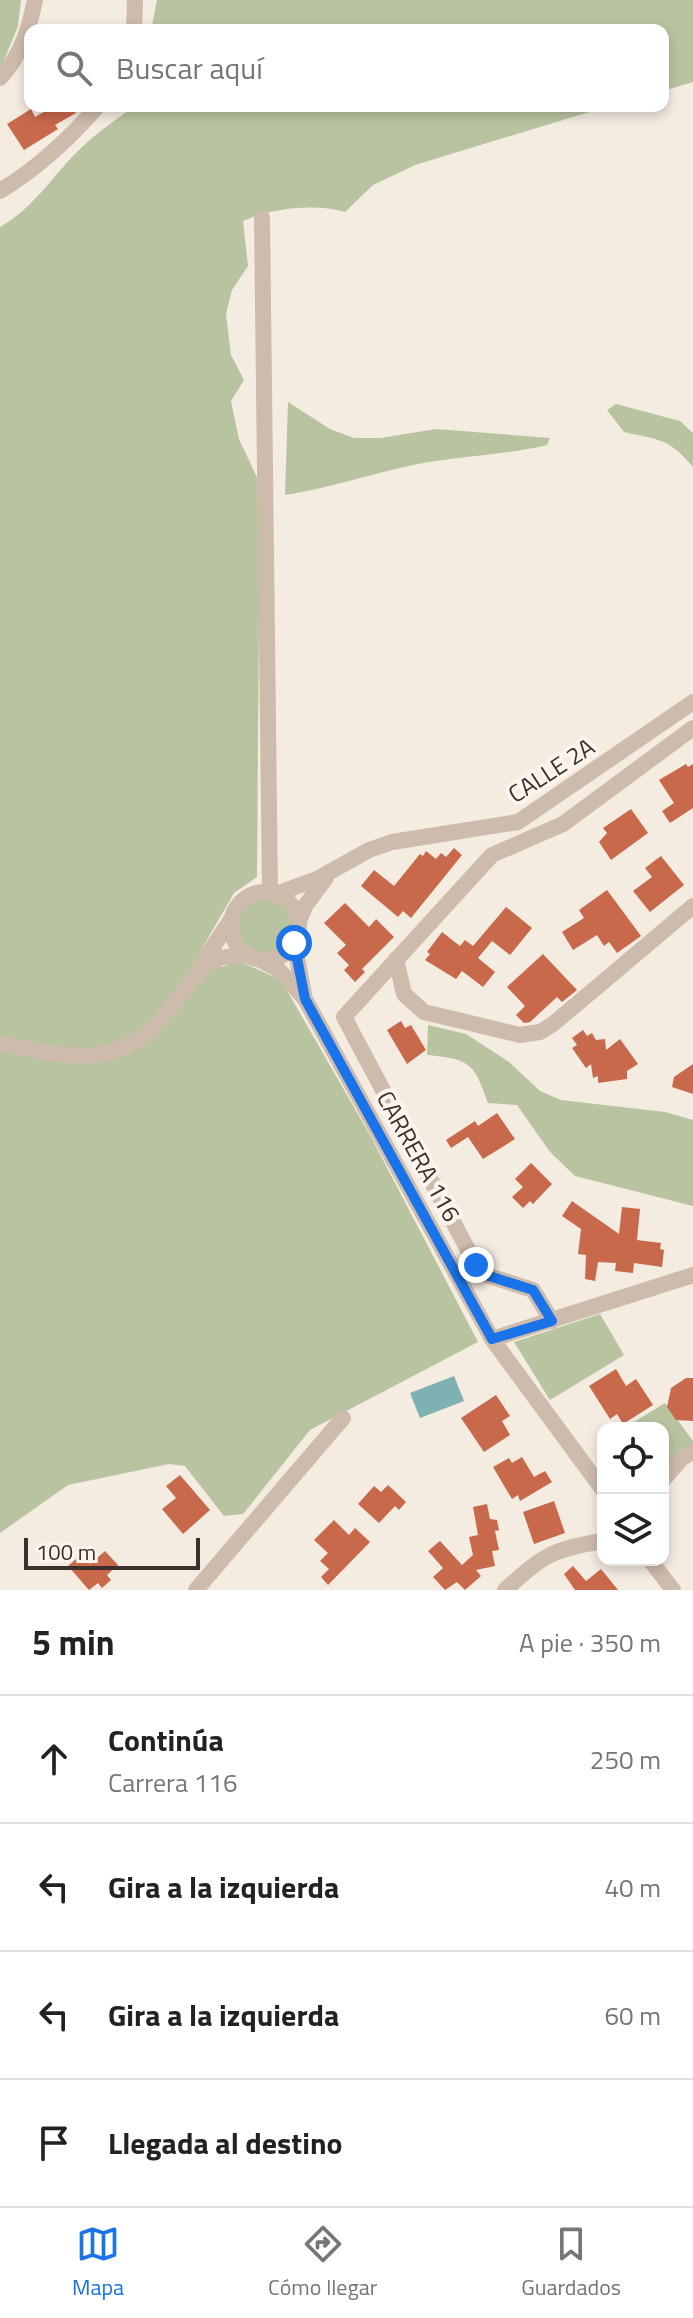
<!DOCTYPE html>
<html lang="es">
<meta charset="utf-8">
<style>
:root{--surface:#fff;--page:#f6f6f6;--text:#222;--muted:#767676;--line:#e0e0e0;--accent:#1a73e8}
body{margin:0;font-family:"Titillium Web",sans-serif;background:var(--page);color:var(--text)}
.controls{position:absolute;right:24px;bottom:24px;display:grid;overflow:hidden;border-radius:16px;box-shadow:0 4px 12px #0003}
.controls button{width:72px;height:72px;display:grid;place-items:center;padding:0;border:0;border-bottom:2px solid var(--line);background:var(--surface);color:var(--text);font:40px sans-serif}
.scale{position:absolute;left:24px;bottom:20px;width:176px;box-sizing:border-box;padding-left:8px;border:4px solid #3b302b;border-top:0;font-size:22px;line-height:28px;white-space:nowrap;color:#3b302b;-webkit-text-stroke:6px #fbf5ee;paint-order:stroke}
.stop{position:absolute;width:24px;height:24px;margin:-18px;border:6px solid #1a73e8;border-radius:50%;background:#fff}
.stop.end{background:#1a73e8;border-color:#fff;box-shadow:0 2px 8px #0008}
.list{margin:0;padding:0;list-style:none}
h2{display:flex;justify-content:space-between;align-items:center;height:104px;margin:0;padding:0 32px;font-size:34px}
h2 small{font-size:26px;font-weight:400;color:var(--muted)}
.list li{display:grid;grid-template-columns:52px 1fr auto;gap:24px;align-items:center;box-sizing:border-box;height:128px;padding:0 32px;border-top:2px solid var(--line)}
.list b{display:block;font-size:30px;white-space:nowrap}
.list p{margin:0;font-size:26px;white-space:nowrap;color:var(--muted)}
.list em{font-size:26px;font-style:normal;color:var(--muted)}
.icon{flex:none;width:44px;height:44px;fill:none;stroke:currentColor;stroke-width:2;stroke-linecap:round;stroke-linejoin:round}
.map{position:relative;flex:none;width:693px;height:1590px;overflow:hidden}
.search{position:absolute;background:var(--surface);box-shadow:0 4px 12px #0003;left:24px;right:24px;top:24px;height:88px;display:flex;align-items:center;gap:20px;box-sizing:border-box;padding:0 28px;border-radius:16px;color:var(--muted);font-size:30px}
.sheet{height:616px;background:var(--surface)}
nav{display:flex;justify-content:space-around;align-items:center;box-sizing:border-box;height:112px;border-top:2px solid var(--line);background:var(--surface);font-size:22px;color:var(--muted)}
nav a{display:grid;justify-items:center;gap:4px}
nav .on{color:var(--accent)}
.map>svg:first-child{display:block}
.green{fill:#b8c4a0}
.water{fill:#7fb0b2}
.building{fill:#c8694b}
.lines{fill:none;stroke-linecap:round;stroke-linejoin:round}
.minor{stroke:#cdbbac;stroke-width:16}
.route{stroke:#1a73e8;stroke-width:10}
.labels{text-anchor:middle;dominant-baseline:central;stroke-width:8;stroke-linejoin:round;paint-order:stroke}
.street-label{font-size:24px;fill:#3b302b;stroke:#fbf5ee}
</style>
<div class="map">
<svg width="693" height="1590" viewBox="0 0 693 1590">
<rect width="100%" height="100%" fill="#f4ebe1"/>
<path class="green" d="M0,0H21L18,26L0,70Z
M157,0H693V82L663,91V30H151Z
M134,106H609L415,165L373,185L345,212C316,203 271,208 243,221L248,266L232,290L226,314L231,355L244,380L231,401L239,439L260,484L257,877L234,893L200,952L222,967L239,961L281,980L371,1137L478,1342L310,1430L243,1514L224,1516L185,1466L169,1464L68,1485L0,1533V227C34,208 53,175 80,149C96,133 116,120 134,106Z
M288,402L330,429L354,438H381L436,429L550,438L547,445C505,455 461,456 418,464C372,473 331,488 285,495Z
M616,404L680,421L693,433V467C669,438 659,440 624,432L607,410Z
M232 926a33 33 0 1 1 66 0a33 33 0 1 1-66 0Z
M428,1025L466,1034L509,1062L540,1091L561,1100L665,1112L693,1120V1206L575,1176L550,1152L517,1105L488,1103C474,1062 469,1059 427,1055Z
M600,1314L624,1355L550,1400L514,1342Z
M665,1403L693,1441V1448L663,1468V1428H624Z"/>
<path class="water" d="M454,1376L464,1401L420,1418L410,1393Z"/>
<path class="building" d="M54,106H72L76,113L55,125L58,129L24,150L7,124L31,109L35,117Z
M686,764L688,767L693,764V808L670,823L662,811L674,803L659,780Z
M631,809L648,833L611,860L599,842L607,833L603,828Z
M454,848L462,855L411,918L403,911L398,917L361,886L374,870L394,886L420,854L423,856L426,851L436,859L441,853L446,857Z
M661,856L684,885L650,912L633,891L652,877L645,868Z
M607,890L641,936L617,953L609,942L604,946L597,935L573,950L562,932L584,918L579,910Z
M345,903L369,927L376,919L394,937L362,969L365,972L355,982L344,970L349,965L337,953L346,945L324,923Z
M506,907L532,928L510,955L492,941L478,958L495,972L483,987L462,971L456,979L425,960L430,954L427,952L442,932L460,946L465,940L473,946Z
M543,954L577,990L562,1002L557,997L530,1022L524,1023L516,1015L525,1006L507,987Z
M401,1021L405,1028L411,1025L426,1050L407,1064L387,1030Z
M583,1030L587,1036L592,1033L596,1040L605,1039L606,1050L620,1039L638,1064L627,1071V1079L598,1083V1076L593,1078L591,1064L586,1068L572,1048L577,1045L572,1038Z
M693,1064V1094L672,1087L674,1077Z
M497,1113L515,1139L483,1159L468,1137L451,1148L446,1140L475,1121L478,1126Z
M531,1163L552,1184L533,1204L530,1201L523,1208L512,1197L523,1187L515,1179Z
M572,1201L619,1234L622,1207L640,1209L637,1240L661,1243L660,1249L664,1250L662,1267L634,1263L633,1273L615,1271L616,1263L598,1262L595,1281L585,1279L586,1255L578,1254L581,1229L562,1216Z
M616,1369L626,1386L636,1379L653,1405L623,1424L617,1414L610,1419L589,1386Z
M686,1378H693V1421L676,1420L667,1407L671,1388Z
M496,1395L510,1416L502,1421L510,1435L484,1452L461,1418Z
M522,1457L534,1477L545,1471L552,1482L520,1501L518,1495L512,1499L493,1467L509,1458L512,1463Z
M180,1475L210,1510L183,1534L162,1509L176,1498L166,1486Z
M388,1485L406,1502L399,1510L395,1506L379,1523L358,1504L374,1486L381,1492Z
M554,1501L565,1533L534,1544L523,1512Z
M487,1504L490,1519L497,1520L499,1530L495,1531L499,1550L492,1551L495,1566L476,1570L481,1576L465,1590L457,1582L445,1590L433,1577L443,1568L428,1551L440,1541L462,1565L473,1555L469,1537L478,1535L473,1507Z
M334,1520L349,1535L355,1528L370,1542L328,1585L321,1577L329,1569L320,1561L328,1553L314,1540Z
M105,1551L118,1565L107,1575L111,1580L102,1588L98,1583L89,1590L68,1566L82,1554L90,1564Z
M573,1566L586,1581L601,1569L618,1590H575L564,1574Z"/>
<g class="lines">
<path class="minor" d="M134,30L135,0
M0,78C21,56 29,29 35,0
M0,191C38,168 69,139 98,106
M262,218L270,893
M231 926a34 34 0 1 1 68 0a34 34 0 1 1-68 0Z
M276,894L317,879L369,850L392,842L518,822L693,702
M298,924L305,906L326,878
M294,943L304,994
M396,959L404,994L424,1012L520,1035L540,1032L553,1024L693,906
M260,960L279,970L305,999L492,1339L603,1490
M201,965L232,918
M0,1044C61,1054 113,1073 160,1020C177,1001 190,981 208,963L218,958L247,955
M552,1321L533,1290L486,1275L476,1265L344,1017L492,855L563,824L693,728
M492,1339L693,1275
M663,1480L682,1458L693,1452
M650,1560L673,1590
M196,1590L343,1418
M505,1590C543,1556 551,1549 603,1541"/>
</g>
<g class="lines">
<path class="route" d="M294,943L305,999L492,1339L552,1321L533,1290L486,1275L476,1265"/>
</g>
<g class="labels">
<g class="street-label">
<text transform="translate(551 770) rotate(-33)">CALLE 2A</text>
<text transform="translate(419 1156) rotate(61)">CARRERA 116</text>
</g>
</g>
</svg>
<div class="controls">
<button><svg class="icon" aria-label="locate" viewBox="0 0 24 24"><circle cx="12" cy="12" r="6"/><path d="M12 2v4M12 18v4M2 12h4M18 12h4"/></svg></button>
<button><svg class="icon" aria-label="layers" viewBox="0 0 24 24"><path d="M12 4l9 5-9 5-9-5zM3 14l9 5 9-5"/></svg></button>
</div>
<div class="scale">100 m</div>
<div class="stop" style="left:294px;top:943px"></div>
<div class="stop end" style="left:476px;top:1265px"></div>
<div class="search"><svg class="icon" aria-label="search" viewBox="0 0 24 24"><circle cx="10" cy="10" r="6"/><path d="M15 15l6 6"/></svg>Buscar aquí</div>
</div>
<section class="sheet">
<h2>5 min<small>A pie · 350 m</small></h2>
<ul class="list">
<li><svg class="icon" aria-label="ahead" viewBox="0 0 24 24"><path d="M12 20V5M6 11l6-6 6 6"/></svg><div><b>Continúa</b><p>Carrera 116</p></div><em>250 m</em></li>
<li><svg class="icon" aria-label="left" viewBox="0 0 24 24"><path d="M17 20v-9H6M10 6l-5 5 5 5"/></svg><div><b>Gira a la izquierda</b></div><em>40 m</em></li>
<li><svg class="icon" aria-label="left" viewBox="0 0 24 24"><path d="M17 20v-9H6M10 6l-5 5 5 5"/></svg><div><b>Gira a la izquierda</b></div><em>60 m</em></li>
<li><svg class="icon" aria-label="arrive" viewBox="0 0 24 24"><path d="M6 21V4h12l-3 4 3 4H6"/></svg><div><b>Llegada al destino</b></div></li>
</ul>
</section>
<nav>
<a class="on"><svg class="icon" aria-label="map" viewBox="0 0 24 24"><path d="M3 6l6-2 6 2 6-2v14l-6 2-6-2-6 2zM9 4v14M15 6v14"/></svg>Mapa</a>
<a><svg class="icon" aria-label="directions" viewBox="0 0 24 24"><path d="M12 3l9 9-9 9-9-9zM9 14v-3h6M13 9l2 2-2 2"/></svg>Cómo llegar</a>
<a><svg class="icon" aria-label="saved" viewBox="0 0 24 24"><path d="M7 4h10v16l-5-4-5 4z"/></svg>Guardados</a>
</nav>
